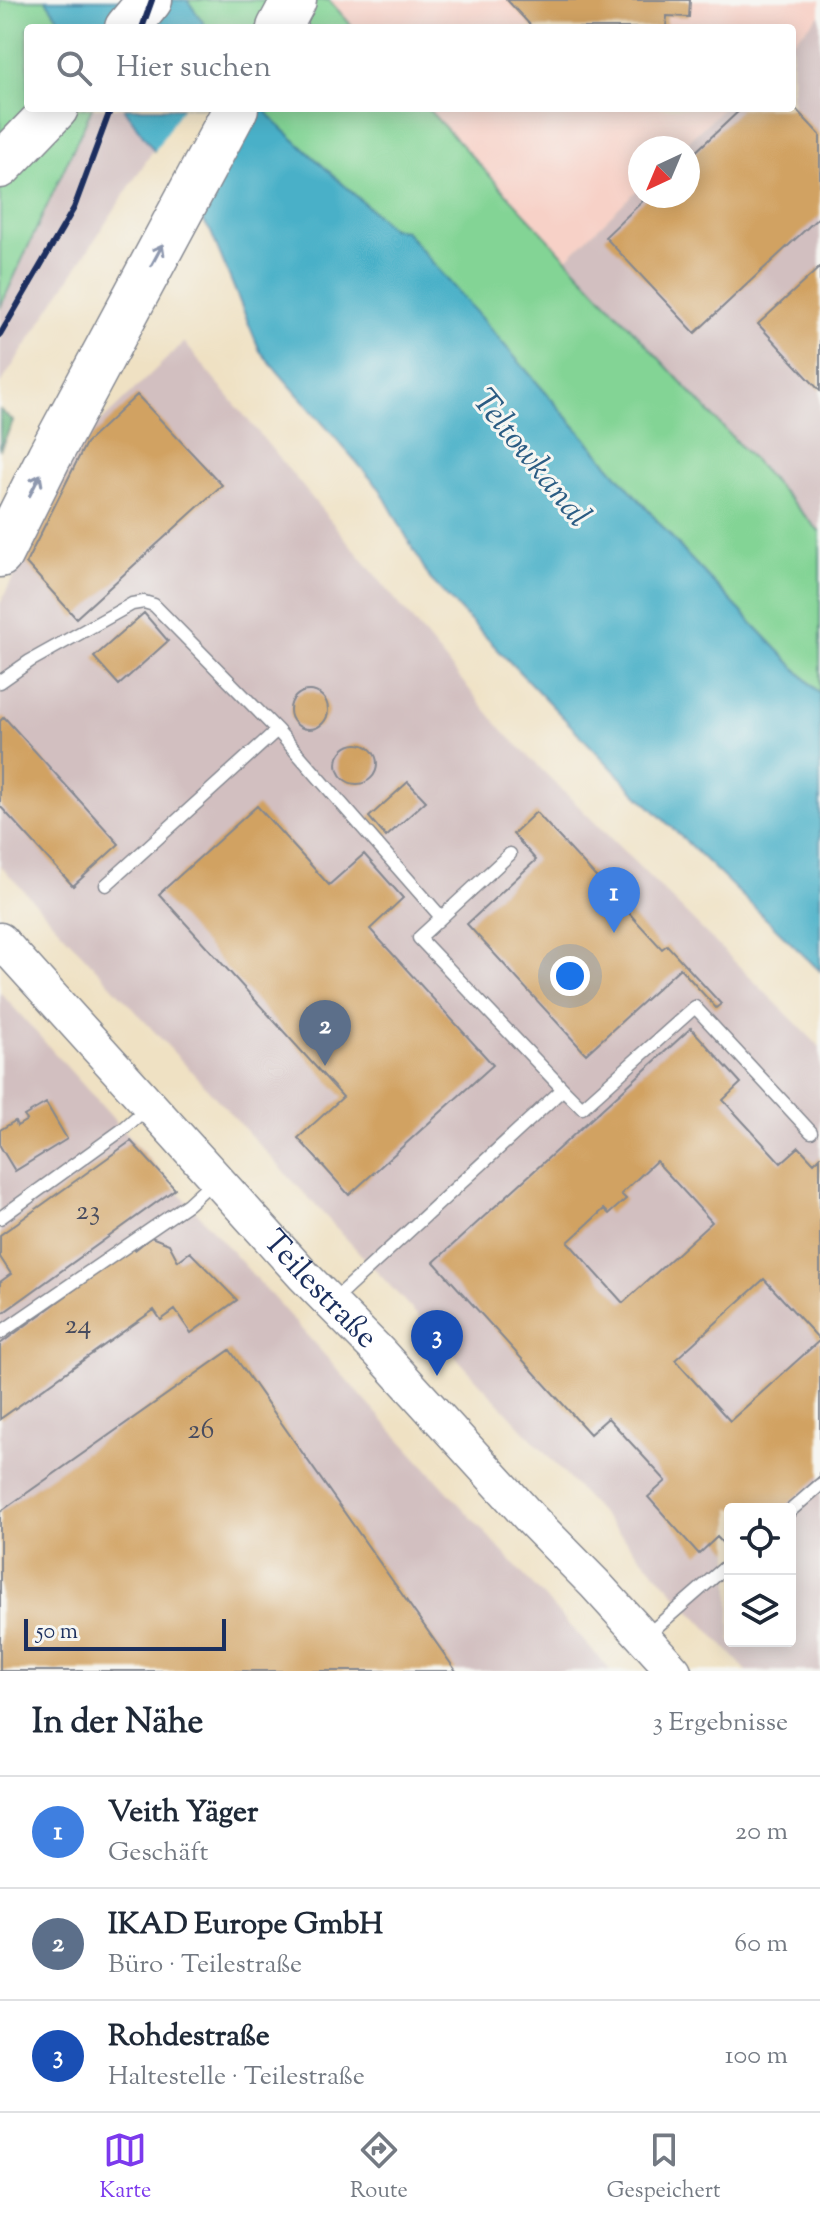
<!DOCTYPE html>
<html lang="de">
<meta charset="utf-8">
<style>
:root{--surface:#fff;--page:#f6f6f7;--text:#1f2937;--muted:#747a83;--line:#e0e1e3;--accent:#7c3aed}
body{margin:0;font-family:"Sorts Mill Goudy",serif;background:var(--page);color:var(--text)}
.controls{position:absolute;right:24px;bottom:24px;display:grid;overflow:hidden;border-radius:8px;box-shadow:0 4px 20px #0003}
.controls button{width:72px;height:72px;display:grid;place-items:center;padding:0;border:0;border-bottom:2px solid var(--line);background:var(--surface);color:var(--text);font:40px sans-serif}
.compass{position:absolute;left:628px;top:136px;width:72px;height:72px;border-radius:50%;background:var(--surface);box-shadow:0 4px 20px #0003;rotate:224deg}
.scale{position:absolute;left:24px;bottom:20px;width:202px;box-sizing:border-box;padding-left:8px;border:4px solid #1b2f5e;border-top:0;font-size:22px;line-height:28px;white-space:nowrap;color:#1b2f5e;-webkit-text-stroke:6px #f6f6f2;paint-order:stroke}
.you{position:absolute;left:570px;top:976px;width:28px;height:28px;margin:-20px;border:6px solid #fff;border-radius:50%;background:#1a73e8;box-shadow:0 0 0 12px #1a73e833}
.badge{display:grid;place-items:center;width:52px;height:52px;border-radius:50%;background:var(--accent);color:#fff;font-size:26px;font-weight:700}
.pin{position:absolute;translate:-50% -66px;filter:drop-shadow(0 2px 4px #0008)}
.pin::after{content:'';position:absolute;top:42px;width:28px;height:24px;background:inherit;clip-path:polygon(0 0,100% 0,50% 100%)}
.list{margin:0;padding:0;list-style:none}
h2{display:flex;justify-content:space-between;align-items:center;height:104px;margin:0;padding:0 32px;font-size:34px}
h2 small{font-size:26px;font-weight:400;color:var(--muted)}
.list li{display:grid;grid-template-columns:52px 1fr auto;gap:24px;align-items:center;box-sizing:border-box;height:112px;padding:0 32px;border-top:2px solid var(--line)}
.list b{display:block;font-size:30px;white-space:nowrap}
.list p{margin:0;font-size:26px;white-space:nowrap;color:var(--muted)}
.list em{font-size:26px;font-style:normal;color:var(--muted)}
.icon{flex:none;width:44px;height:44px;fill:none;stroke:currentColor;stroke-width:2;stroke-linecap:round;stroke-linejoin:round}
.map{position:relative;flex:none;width:820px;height:1671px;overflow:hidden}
.search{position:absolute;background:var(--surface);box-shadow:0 4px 20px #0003;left:24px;right:24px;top:24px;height:88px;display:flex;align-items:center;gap:20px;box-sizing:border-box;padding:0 28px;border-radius:8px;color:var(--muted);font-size:30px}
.sheet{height:440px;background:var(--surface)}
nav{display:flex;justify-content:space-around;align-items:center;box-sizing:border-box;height:112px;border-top:2px solid var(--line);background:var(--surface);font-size:22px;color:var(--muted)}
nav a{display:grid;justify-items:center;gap:4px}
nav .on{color:var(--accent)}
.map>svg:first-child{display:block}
.built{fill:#f7d1c7}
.industrial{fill:#d2bfc0;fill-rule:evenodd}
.green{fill:#83d495;stroke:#4f827a;stroke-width:2}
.forest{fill:#6ab67e;stroke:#42726e;stroke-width:2}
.water{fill:#49b0c8;stroke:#327093;stroke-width:2}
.pier{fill:#efe1c3}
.building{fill:#d1a262;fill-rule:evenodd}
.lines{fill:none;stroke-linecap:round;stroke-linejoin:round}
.lane-casing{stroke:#858890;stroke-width:15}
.secondary-casing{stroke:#858890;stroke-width:37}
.highway-casing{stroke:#858890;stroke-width:47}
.lane{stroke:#fff;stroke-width:12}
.secondary{stroke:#fff;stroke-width:34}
.highway{stroke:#fff;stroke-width:44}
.rail{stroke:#1b2f5e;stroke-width:6}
.oneway{stroke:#8d97ae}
.labels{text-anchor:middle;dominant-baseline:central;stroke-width:6;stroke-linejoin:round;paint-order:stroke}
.number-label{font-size:28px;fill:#484c5f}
.street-label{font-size:32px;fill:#1b2f5e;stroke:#f6f6f2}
.water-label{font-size:34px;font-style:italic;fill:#2b5c83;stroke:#f6f6f2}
</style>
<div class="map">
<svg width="820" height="1671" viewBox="0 0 820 1671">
<rect width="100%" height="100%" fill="#f6f6f2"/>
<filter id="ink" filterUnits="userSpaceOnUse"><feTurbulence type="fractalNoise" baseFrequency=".0125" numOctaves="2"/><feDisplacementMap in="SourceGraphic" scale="16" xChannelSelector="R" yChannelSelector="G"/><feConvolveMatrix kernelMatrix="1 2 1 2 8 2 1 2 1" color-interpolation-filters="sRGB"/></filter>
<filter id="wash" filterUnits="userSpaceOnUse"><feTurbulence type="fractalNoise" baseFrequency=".006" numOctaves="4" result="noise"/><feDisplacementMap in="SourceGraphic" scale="32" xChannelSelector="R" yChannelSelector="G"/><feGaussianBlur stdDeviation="1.8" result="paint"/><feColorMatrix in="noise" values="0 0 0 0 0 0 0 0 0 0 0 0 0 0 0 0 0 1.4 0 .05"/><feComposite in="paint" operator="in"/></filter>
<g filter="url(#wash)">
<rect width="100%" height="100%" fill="#efe1c3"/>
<path class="built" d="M329,0H820V15L792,42V28H354Z
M427,108H723L681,148H640V187L565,260Z"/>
<path class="industrial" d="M820,15V532L565,260L640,187V196H688V148H681L723,108H792V42Z
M92,108H124L154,149L0,385V308Z
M184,342L505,733L820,1047V1671H747L0,865V604L80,442ZM730,1509H790V1641H730Z
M0,992L388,1426L611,1671H0Z"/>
<path class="green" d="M0,0H46L65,28H28V108H92L0,308Z
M187,0H329L354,28H207Z
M264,108H427L820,532V694L688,556L405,231L391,228L276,123Z"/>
<path class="forest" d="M0,410L13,421L0,450Z"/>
<path class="water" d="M46,0H187L207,28H65Z
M124,108H264L276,123L391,228L405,231L688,556L820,694V971L634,791L430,579L380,489L260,351L211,232Z"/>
<path class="pier" d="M182,108H258L198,220L153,154Z"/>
<g id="blocks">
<path class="building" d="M507,0H690L689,17L667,16L666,28H533Z
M792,105L820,135V216L695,333L605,237L648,196H688V159L742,108H792Z
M820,267V391L758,324Z
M137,395L222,485L76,618L26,563L86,443Z
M144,613L168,641L119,685L94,657Z
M290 710a19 19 0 1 1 38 0a19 19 0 1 1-38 0Z
M4,717L119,844L73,886L0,806V721Z
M337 764a20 20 0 1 1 40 0a20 20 0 1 1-40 0Z
M408,782L426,801L386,837L369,817Z
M257,806L329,885L364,854L403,898L370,929L493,1065L349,1195L298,1138L343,1097L159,894Z
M536,812L662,949L667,945L721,1004L716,1008L680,968L586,1054L467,924L536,860L513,834Z
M691,1028L741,1083L723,1100L781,1163L799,1147L814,1163L820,1157V1476L783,1509H730V1551L717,1537L699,1554L648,1497L666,1481L608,1418L590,1434L434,1262ZM656,1161L712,1222L623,1303L568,1242L604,1209L609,1214L626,1199L621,1194ZM764,1279L820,1340L730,1421L675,1360Z
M46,1103L67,1139L15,1171L0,1146V1130L15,1121L17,1126L27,1120L24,1116Z
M131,1141L175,1189L0,1315V1282L11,1274L0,1257V1235Z
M151,1237L169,1244L178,1261L190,1252L237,1300L191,1333L175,1310L161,1320L154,1310L0,1419V1344L133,1247L135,1250Z
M230,1350L456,1671H0V1512Z"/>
</g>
</g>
<g filter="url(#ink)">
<use href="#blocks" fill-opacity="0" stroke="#858890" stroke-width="2"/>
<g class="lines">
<defs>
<path id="lane" d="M0,682L30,661L132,604L144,602L154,605L277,730L441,917
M510,854L419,938L563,1089
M106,885L277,730
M0,1218L122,1130L148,1107
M333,1301L563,1089L582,1108L695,1007L811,1132
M0,1333L188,1204L215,1179
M790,1511L820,1485
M645,1637L730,1563"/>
<g id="secondary">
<path id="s1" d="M0,940L304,1276L379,1352L531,1519L595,1584L674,1671"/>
</g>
<path id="highway" d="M127,28L150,0
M279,28L294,0
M0,166L56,108
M0,555L49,457L236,108"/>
</defs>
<use href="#lane" class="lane-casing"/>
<use href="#secondary" class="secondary-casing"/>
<use href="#highway" class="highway-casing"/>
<use href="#lane" class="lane"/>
<use href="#secondary" class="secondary"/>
<use href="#highway" class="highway"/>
<path class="rail" d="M142,28L152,0
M0,335L74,208L111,108"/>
</g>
<defs><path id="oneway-shaft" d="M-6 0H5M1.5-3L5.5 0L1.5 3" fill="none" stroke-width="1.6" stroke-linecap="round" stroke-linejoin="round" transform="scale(2)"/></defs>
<g class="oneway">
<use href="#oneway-shaft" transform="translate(157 255) rotate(-62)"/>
<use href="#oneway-shaft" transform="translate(35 485) rotate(-63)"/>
</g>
</g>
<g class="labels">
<g class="number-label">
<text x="88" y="1212">23</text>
<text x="78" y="1326">24</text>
<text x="201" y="1431">26</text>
</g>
<g class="street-label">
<text stroke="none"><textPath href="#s1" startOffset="474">Teilestraße</textPath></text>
</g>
<g class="water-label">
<text transform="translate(530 459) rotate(51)">Teltowkanal</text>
</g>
</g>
</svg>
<div class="controls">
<button><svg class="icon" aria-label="locate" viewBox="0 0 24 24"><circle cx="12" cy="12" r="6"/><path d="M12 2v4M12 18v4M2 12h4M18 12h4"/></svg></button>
<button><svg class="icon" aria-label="layers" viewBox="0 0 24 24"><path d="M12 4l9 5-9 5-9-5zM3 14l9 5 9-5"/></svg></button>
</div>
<svg class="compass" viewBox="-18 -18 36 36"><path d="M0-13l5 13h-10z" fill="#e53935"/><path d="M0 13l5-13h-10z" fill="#747a83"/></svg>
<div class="scale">50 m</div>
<div class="you"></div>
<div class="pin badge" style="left:614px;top:933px;background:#3f7fe0">1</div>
<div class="pin badge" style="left:325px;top:1066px;background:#5c6f8a">2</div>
<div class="pin badge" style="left:437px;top:1376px;background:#1a4fb4">3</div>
<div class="search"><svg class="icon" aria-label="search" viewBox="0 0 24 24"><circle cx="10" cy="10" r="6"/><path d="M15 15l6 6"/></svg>Hier suchen</div>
</div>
<section class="sheet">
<h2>In der Nähe<small>3 Ergebnisse</small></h2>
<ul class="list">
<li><span class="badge" style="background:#3f7fe0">1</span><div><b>Veith Yäger</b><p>Geschäft</p></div><em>20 m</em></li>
<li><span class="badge" style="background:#5c6f8a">2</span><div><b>IKAD Europe GmbH</b><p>Büro · Teilestraße</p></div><em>60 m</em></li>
<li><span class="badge" style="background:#1a4fb4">3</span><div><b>Rohdestraße</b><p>Haltestelle · Teilestraße</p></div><em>100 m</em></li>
</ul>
</section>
<nav>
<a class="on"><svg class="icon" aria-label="map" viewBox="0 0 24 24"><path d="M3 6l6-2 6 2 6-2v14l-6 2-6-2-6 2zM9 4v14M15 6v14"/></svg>Karte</a>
<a><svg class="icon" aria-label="directions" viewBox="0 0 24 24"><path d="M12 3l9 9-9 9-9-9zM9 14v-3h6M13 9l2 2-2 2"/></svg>Route</a>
<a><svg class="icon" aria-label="saved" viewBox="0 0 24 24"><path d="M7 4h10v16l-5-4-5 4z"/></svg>Gespeichert</a>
</nav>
